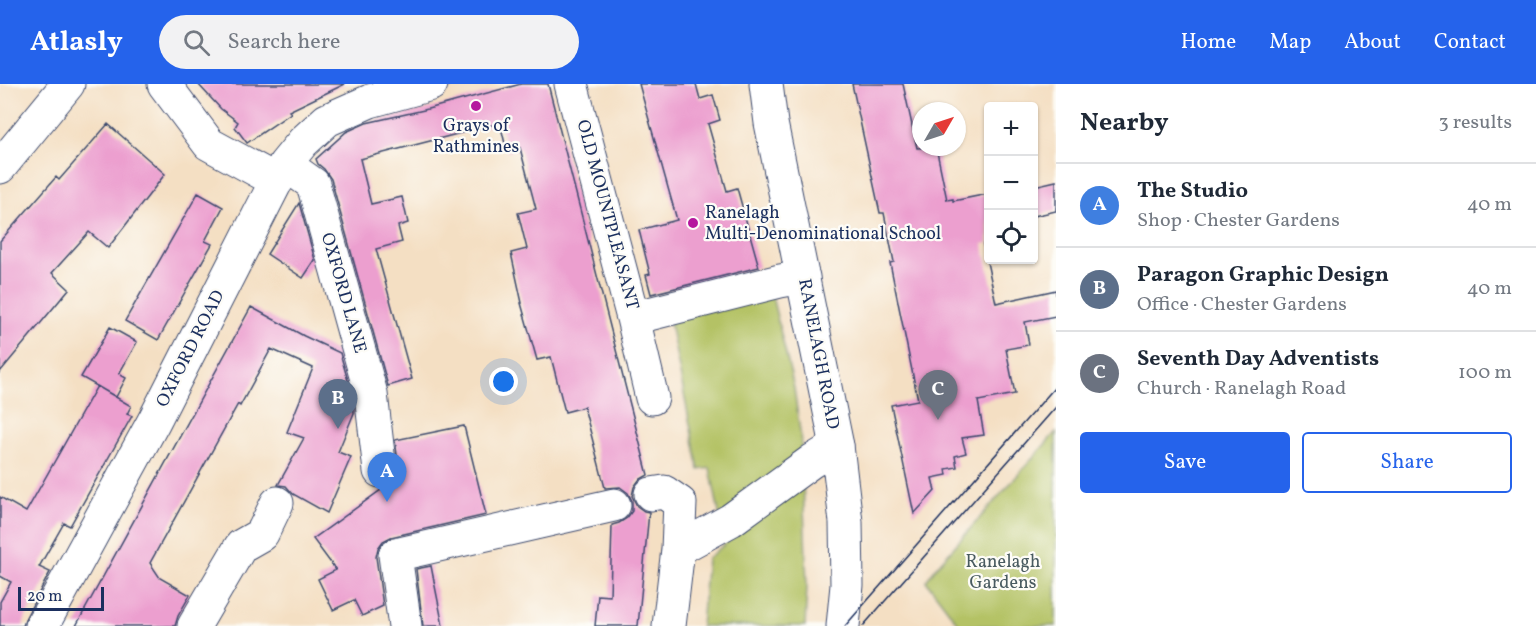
<!DOCTYPE html>
<meta charset="utf-8">
<style>
:root{--surface:#fff;--page:#f2f2f3;--text:#1f2937;--muted:#747a83;--line:#e0e1e3;--accent:#2563eb}
body{margin:0;font-family:Vollkorn,serif;background:var(--page);color:var(--text)}
.controls{position:absolute;right:18px;top:18px;display:grid;overflow:hidden;border-radius:6px;box-shadow:0 2px 4px #0004}
.controls button{width:54px;height:54px;display:grid;place-items:center;padding:0;border:0;border-bottom:2px solid var(--line);background:var(--surface);color:var(--text);font:30px sans-serif}
.compass{position:absolute;left:912px;top:18px;width:54px;height:54px;border-radius:50%;background:var(--surface);box-shadow:0 2px 4px #0004;rotate:51deg}
.scale{position:absolute;left:18px;bottom:15px;width:86px;box-sizing:border-box;padding-left:6px;border:3px solid #1b2f5e;border-top:0;font-size:16px;line-height:21px;white-space:nowrap;color:#1b2f5e;-webkit-text-stroke:4px #fdfcf7;paint-order:stroke}
.you{position:absolute;left:504px;top:298px;width:21px;height:21px;margin:-15px;border:4px solid #fff;border-radius:50%;background:#1a73e8;box-shadow:0 0 0 9px #1a73e833}
.badge{display:grid;place-items:center;width:39px;height:39px;border-radius:50%;background:var(--accent);color:#fff;font-size:20px;font-weight:700}
.pin{position:absolute;translate:-50% -50px;filter:drop-shadow(0 2px 3px #0008)}
.pin::after{content:'';position:absolute;top:32px;width:21px;height:18px;background:inherit;clip-path:polygon(0 0,100% 0,50% 100%)}
.list{margin:0;padding:0;list-style:none}
h2{display:flex;justify-content:space-between;align-items:center;height:78px;margin:0;padding:0 24px;font-size:26px}
h2 small{font-size:20px;font-weight:400;color:var(--muted)}
.list li{display:grid;grid-template-columns:39px 1fr auto;gap:18px;align-items:center;box-sizing:border-box;height:84px;padding:0 24px;border-top:2px solid var(--line)}
.list b{display:block;font-size:22px;white-space:nowrap}
.list p{margin:0;font-size:20px;white-space:nowrap;color:var(--muted)}
.list em{font-size:20px;font-style:normal;color:var(--muted)}
.actions{display:flex;gap:12px;padding:18px 24px}
.actions a{flex:1;padding:14px 0;border:2px solid var(--accent);border-radius:6px;text-align:center;font-size:21px;color:var(--accent)}
.actions .main{background:var(--accent);color:#fff}
.icon{flex:none;width:33px;height:33px;fill:none;stroke:currentColor;stroke-width:2;stroke-linecap:round;stroke-linejoin:round}
.map{position:relative;flex:none;width:1056px;height:542px;overflow:hidden}
header{display:flex;align-items:center;gap:36px;box-sizing:border-box;height:84px;padding:0 30px;background:var(--accent);color:#fff}
header strong{font-size:28px}
nav{display:flex;gap:33px;margin-inline-start:auto;font-size:21px}
.search{width:420px;height:54px;background:var(--page);display:flex;align-items:center;gap:15px;box-sizing:border-box;padding:0 21px;border-radius:33px;color:var(--muted);font-size:22px}
main{display:flex}
aside{flex:1;background:var(--surface)}
.map>svg:first-child{display:block}
.green{fill:#b4c265;stroke:#687862;stroke-width:1.5}
.building{fill:#ec9fcf}
.lines{fill:none;stroke-linecap:round;stroke-linejoin:round}
.minor-casing{stroke:#3c496d;stroke-width:35}
.major-casing{stroke:#3c496d;stroke-width:35}
.minor{stroke:#fff;stroke-width:33}
.major{stroke:#fff;stroke-width:33}
.tram{stroke:#1b2f5e;stroke-width:1.5}
.poi-dot{fill:#b5179e;stroke:#fdfcf7;stroke-width:2}
.labels{text-anchor:middle;dominant-baseline:central;stroke-width:4.5;stroke-linejoin:round;paint-order:stroke}
.poi-label{font-size:18px;fill:#1b2f5e;stroke:#fdfcf7}
.street-label{font-size:18px;fill:#1b2f5e;stroke:#fdfcf7}
.park-label{font-size:18px;fill:#495b60;stroke:#fdfcf7}
</style>
<header>
<strong>Atlasly</strong>
<div class="search"><svg class="icon" aria-label="search" viewBox="0 0 24 24"><circle cx="10" cy="10" r="6"/><path d="M15 15l6 6"/></svg>Search here</div>
<nav><a>Home</a><a>Map</a><a>About</a><a>Contact</a></nav>
</header>
<main>
<div class="map">
<svg width="1056" height="542" viewBox="0 0 1056 542">
<rect width="100%" height="100%" fill="#fdfcf7"/>
<filter id="ink" filterUnits="userSpaceOnUse"><feTurbulence type="fractalNoise" baseFrequency=".0167" numOctaves="2"/><feDisplacementMap in="SourceGraphic" scale="12" xChannelSelector="R" yChannelSelector="G"/><feConvolveMatrix kernelMatrix="1 2 1 2 8 2 1 2 1" color-interpolation-filters="sRGB"/></filter>
<filter id="wash" filterUnits="userSpaceOnUse"><feTurbulence type="fractalNoise" baseFrequency=".008" numOctaves="4" result="noise"/><feDisplacementMap in="SourceGraphic" scale="24" xChannelSelector="R" yChannelSelector="G"/><feGaussianBlur stdDeviation="1.35" result="paint"/><feColorMatrix in="noise" values="0 0 0 0 0 0 0 0 0 0 0 0 0 0 0 0 0 1.4 0 .05"/><feComposite in="paint" operator="in"/></filter>
<g filter="url(#wash)">
<rect width="100%" height="100%" fill="#f4dfc3"/>
<path class="green" d="M771,208L794,304L802,362L799,369L720,434L710,384L699,386L669,234Z
M1056,348V542H960L926,497L937,482Z
M803,396L807,502L805,542H701L707,475L788,407Z"/>
<g id="blocks">
<path class="building" d="M198,0H345L289,27L291,29L247,59L235,43L238,38L221,25Z
M521,0H548L648,391L639,396L634,403L632,412L637,422L644,427L649,428L638,542H595L598,511L610,512L612,441L619,439L627,434L632,427V417L628,409L620,403L605,404L584,323L565,328L551,273L537,276L521,219H522L511,169L527,165L518,129L536,125L520,64L507,68L500,39L360,75L371,120L402,113L408,139L398,142L402,158L376,165L412,295L388,302L331,95L324,85L318,80L316,75L346,48L366,39L424,26Z
M639,0H696L700,15L713,11L720,36L708,40L727,107L737,104L759,183L651,210L646,191L650,190L639,146L677,136Z
M852,0H903L917,64L936,63L947,116L953,115V117L988,110V159L983,160L996,219L1056,206V232L1025,238L1029,261L1006,265L1015,310L978,317L984,351L962,354L966,369L955,372L957,383L946,385L947,391L932,394L935,407L914,430L891,321L918,316L890,179L894,178L884,129H880Z
M108,40L165,90L108,164L89,148L52,189L69,205L0,288V157L56,93L59,96Z
M1056,97V127L1034,132V102Z
M198,109L223,123L205,157L212,160L158,256L125,237Z
M299,119L315,176L303,194L267,170Z
M251,223L304,252L340,269L353,314L354,329L338,368L351,373L327,429L293,410L286,402L278,401L304,354L287,348L313,284L271,265L240,322L238,320L150,479L160,494L190,511L178,532L175,542H76Z
M110,243L137,258L119,290L126,294L116,313L81,293Z
M97,302L131,322L127,330L132,332L70,442L64,439L39,483L50,488L26,533L23,542H0V518L11,498L0,492V413L26,428Z
M464,342L486,431L391,453L383,457L378,464L376,473L383,522L362,532L354,516L333,526L318,495L336,486L313,455L381,406L392,402L397,394L399,385L395,356Z
M431,482L443,542H423L416,485Z"/>
</g>
</g>
<g filter="url(#ink)">
<use href="#blocks" fill-opacity="0" stroke="#3c496d" stroke-width="1.5"/>
<g class="lines">
<defs>
<path id="minor" d="M164,0L209,60L277,97
M571,0L633,234L652,314
M285,80L313,100L371,310L380,387
M0,83L68,0
M633,234L780,197L803,193
M651,410L664,408L680,419L678,465L669,542
M678,465L731,436L812,377L837,362
M42,542L154,337L285,80L303,58L327,36L370,17L431,0
M194,542L241,462L262,450L277,419
M405,542L395,471L614,421"/>
<path id="major" d="M766,0L771,39L837,362L846,438L847,501L843,542"/>
</defs>
<use href="#minor" class="minor-casing"/>
<use href="#major" class="major-casing"/>
<use href="#minor" class="minor"/>
<use href="#major" class="major"/>
<path class="tram" d="M845,542L1056,302
M863,542L1056,323"/>
</g>
</g>
<g class="poi-dot">
<circle cx="476" cy="22" r="6"/>
<circle cx="693" cy="139" r="6"/>
</g>
<g class="labels">
<g class="poi-label">
<text x="476" y="42">Grays of<tspan x="476" dy="21">Rathmines</tspan></text>
<text x="705" y="129" text-anchor="start">Ranelagh<tspan x="705" dy="21">Multi-Denominational School</tspan></text>
</g>
<g class="street-label">
<text transform="translate(607 131) rotate(75)">OLD MOUNTPLEASANT</text>
<text transform="translate(343 209) rotate(74)">OXFORD LANE</text>
<text transform="translate(191 265) rotate(-63)">OXFORD ROAD</text>
<text transform="translate(818 270) rotate(79)">RANELAGH ROAD</text>
</g>
<g class="park-label">
<text x="1003" y="478">Ranelagh<tspan x="1003" dy="21">Gardens</tspan></text>
</g>
</g>
</svg>
<div class="controls">
<button>+</button>
<button>−</button>
<button><svg class="icon" aria-label="locate" viewBox="0 0 24 24"><circle cx="12" cy="12" r="6"/><path d="M12 2v4M12 18v4M2 12h4M18 12h4"/></svg></button>
</div>
<svg class="compass" viewBox="-18 -18 36 36"><path d="M0-13l5 13h-10z" fill="#e53935"/><path d="M0 13l5-13h-10z" fill="#747a83"/></svg>
<div class="scale">20 m</div>
<div class="you"></div>
<div class="pin badge" style="left:387px;top:418px;background:#3f7fe0">A</div>
<div class="pin badge" style="left:338px;top:345px;background:#5c6f8a">B</div>
<div class="pin badge" style="left:938px;top:336px;background:#6b7280">C</div>
</div>
<aside>
<h2>Nearby<small>3 results</small></h2>
<ul class="list">
<li><span class="badge" style="background:#3f7fe0">A</span><div><b>The Studio</b><p>Shop · Chester Gardens</p></div><em>40 m</em></li>
<li><span class="badge" style="background:#5c6f8a">B</span><div><b>Paragon Graphic Design</b><p>Office · Chester Gardens</p></div><em>40 m</em></li>
<li><span class="badge" style="background:#6b7280">C</span><div><b>Seventh Day Adventists</b><p>Church · Ranelagh Road</p></div><em>100 m</em></li>
</ul>
<div class="actions"><a class="main">Save</a><a>Share</a></div>
</aside>
</main>
